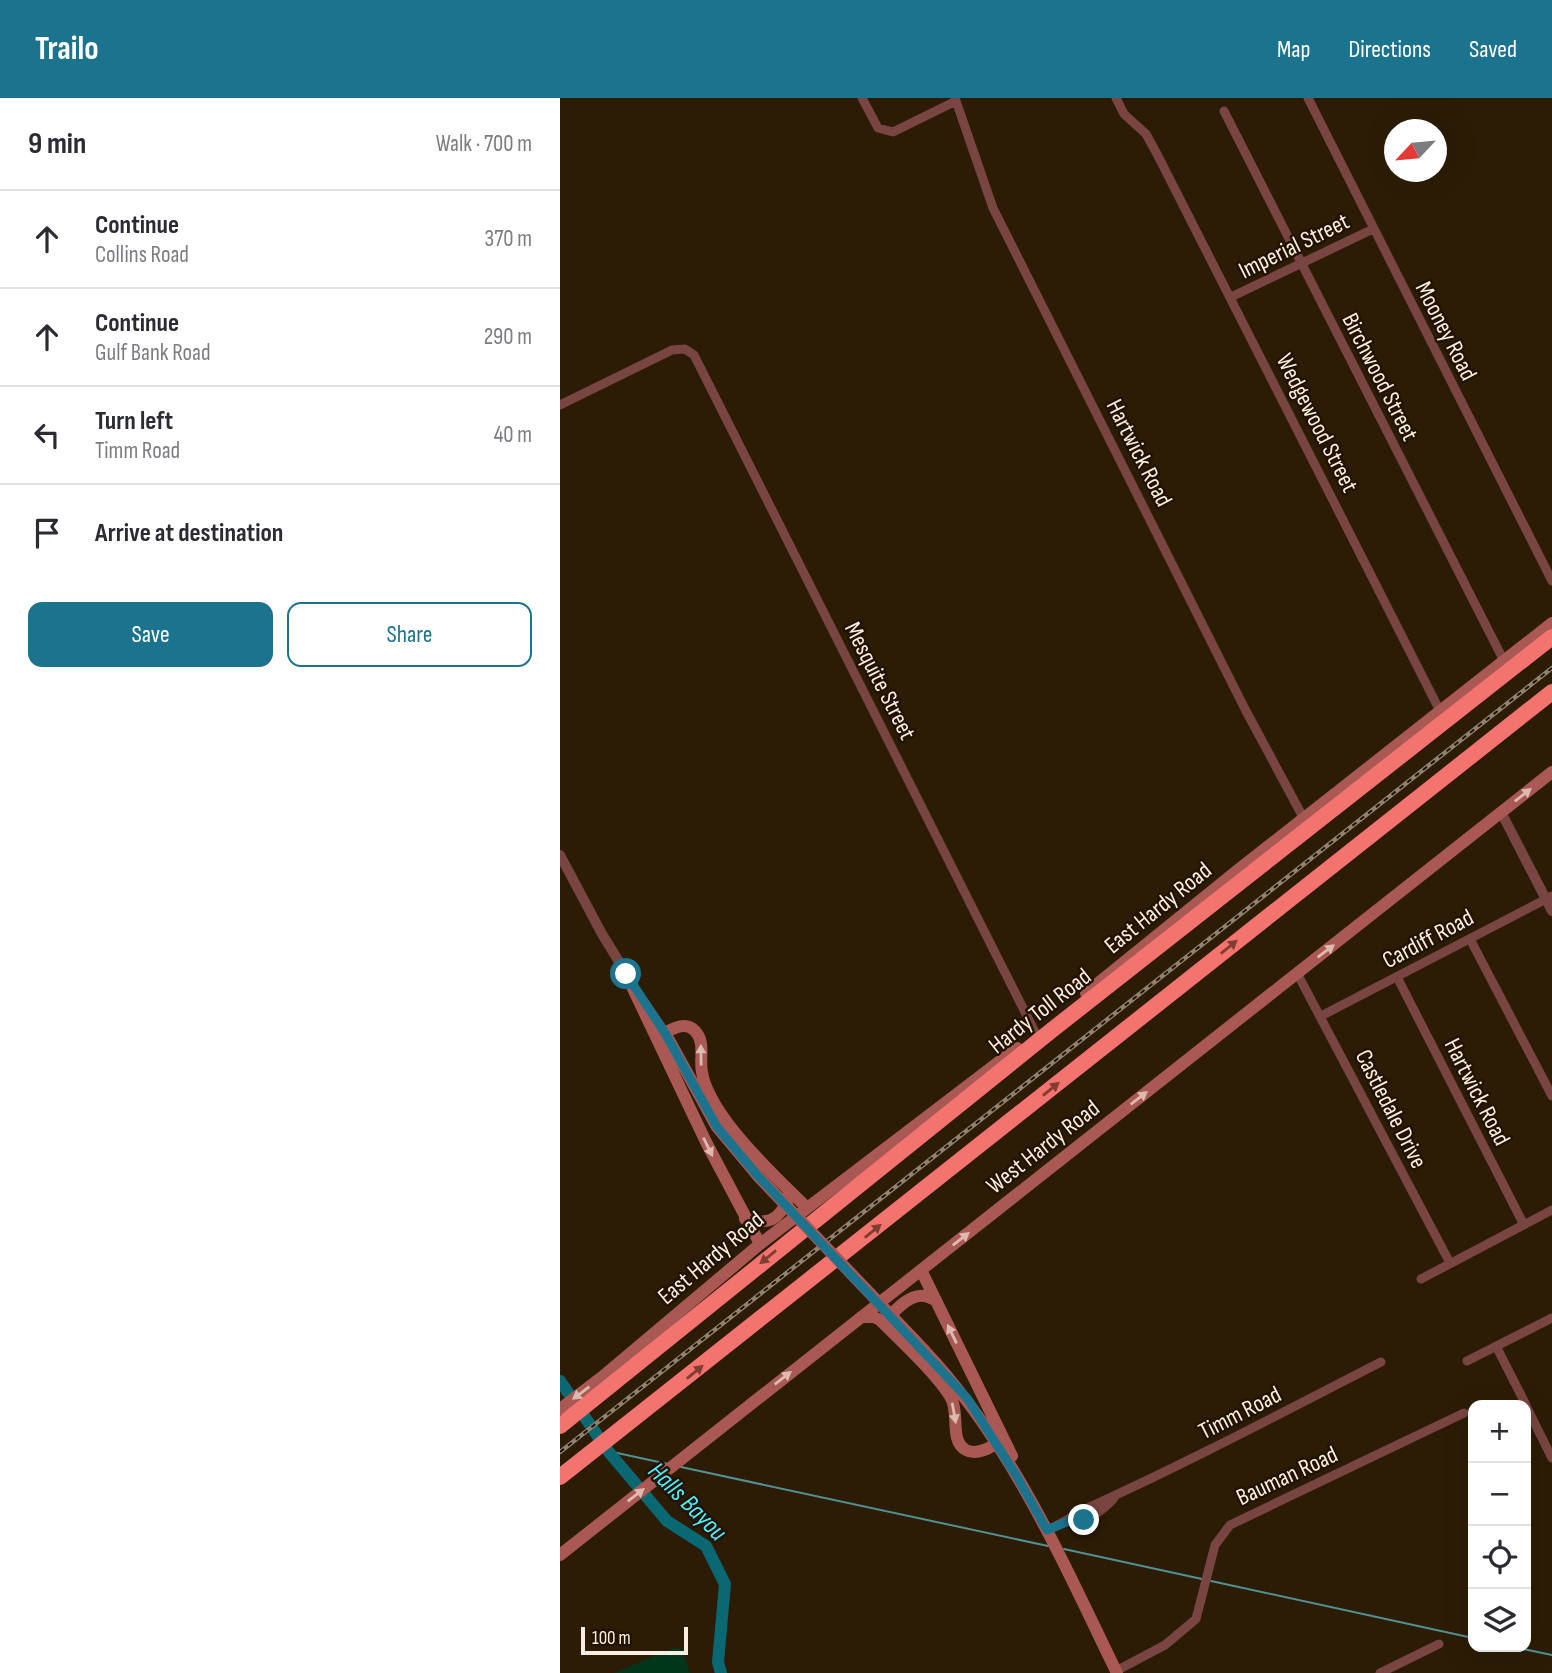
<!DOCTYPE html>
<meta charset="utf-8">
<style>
:root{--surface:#fff;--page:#f7f7f7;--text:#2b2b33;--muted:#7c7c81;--line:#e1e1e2;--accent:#1c738d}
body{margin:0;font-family:"Sofia Sans Condensed",sans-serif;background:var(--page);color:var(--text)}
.controls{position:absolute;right:21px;bottom:21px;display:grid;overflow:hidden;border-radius:14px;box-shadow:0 7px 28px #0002}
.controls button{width:63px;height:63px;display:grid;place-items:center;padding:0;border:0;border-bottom:2px solid var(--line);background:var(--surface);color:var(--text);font:35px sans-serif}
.compass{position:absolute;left:824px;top:21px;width:63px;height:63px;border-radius:50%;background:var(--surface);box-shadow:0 7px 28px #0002;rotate:244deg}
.scale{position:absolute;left:21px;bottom:18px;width:107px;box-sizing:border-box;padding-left:7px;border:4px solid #f9eee1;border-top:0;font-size:19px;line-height:24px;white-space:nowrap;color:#f9eee1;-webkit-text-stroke:5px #221300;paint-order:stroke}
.stop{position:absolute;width:21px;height:21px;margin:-16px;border:5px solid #1c738d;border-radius:50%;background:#fff}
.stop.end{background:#1c738d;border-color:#fff;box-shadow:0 2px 7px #0008}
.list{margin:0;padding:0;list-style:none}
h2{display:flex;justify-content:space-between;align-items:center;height:91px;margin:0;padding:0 28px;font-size:30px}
h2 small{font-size:23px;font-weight:400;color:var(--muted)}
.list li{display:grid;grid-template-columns:46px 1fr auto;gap:21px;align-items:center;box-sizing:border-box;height:98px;padding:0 28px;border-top:2px solid var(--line)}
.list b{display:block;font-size:26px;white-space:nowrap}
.list p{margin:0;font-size:23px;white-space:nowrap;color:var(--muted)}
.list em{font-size:23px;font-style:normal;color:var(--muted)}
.actions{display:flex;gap:14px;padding:21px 28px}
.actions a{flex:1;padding:16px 0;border:2px solid var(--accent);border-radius:14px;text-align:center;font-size:24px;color:var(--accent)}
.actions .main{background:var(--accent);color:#fff}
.icon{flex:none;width:38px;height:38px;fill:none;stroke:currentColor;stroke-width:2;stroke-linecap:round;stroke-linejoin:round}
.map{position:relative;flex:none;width:992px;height:1575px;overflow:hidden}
header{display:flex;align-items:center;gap:42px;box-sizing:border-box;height:98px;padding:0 35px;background:var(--accent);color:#fff}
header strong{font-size:33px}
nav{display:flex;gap:38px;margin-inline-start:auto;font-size:24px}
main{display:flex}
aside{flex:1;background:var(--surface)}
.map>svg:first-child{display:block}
.pitch{fill:#003619}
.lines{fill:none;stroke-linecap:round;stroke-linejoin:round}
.stream{stroke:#519093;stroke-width:2}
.river{stroke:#096872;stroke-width:12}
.minor{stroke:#784542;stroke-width:9}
.tertiary{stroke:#784542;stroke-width:10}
.secondary{stroke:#aa5854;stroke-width:12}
.motorway{stroke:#f3736e;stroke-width:16}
.rail-casing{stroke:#908271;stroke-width:4.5}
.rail{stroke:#221300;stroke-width:2;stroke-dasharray:5;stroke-linecap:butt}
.secondary-bridge{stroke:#aa5854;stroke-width:12}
.oneway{fill:#ddbab0}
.oneway2{fill:#803e31}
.route{stroke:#1c738d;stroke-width:9}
.labels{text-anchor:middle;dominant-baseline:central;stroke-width:5;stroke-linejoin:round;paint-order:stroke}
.street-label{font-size:24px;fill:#f9eee1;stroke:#221300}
.water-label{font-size:26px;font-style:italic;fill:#50ebfc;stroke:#221300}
</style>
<header>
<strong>Trailo</strong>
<nav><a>Map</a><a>Directions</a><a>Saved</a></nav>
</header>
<main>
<aside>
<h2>9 min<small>Walk · 700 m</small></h2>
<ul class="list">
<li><svg class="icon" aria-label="ahead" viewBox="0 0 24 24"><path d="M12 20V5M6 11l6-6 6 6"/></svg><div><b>Continue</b><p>Collins Road</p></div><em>370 m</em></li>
<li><svg class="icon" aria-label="ahead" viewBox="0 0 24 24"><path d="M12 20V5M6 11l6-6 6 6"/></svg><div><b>Continue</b><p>Gulf Bank Road</p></div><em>290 m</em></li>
<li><svg class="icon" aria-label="left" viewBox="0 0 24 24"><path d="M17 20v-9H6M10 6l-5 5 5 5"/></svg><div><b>Turn left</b><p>Timm Road</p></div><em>40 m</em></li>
<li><svg class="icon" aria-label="arrive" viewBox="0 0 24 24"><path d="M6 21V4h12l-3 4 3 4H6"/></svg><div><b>Arrive at destination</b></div></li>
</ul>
<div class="actions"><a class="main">Save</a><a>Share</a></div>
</aside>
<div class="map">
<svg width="992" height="1575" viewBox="0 0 992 1575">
<rect width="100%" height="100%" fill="#2c1c06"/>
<path class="pitch" d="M114,1550L122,1551L130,1575H54Z"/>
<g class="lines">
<path class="stream" d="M48,1353L108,1366
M121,1369L488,1448
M504,1451L642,1481
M651,1483L913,1540
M954,1549L992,1557"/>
<path class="river" d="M0,1283L48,1353L107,1423L146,1448L165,1486L158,1564L161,1575"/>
<path class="minor" d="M302,0L318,30L333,34L396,3
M395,0L433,110L685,611L744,721
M556,0L564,16L586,36L597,56L880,613
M748,0L992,483
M664,13L944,563
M671,199L813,131
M0,307L112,252L125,251L134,257L476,936
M910,841L992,998
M737,875L890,1165
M837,879L964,1127
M761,918L992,798
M861,1181L992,1112
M936,1248L966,1307
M907,1263L992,1220
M966,1308L992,1360
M508,1423C528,1423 542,1414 554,1400
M487,1432C504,1425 517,1414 534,1407C631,1363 725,1313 821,1264
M556,1573L605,1547L636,1521L655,1447L670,1427L904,1315
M820,1575L879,1546"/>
<path class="tertiary" d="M941,714L992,813
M0,757L42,836L71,883
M83,903L105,935"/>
<path class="secondary" d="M66,876L147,1046L200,1146
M526,895L678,772L992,525
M105,935L157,1029L198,1078
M96,939C108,934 124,921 135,933C146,944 139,961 142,974C143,981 146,989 149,995C167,1034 216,1079 247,1110
M185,1121C209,1127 218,1123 229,1100L228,1098
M361,1172L452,1358
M301,1219H314L320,1222C339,1241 381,1280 392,1302C399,1318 390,1344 406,1352C417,1358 431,1349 441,1343
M328,1226C330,1214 350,1196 364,1198C368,1198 372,1201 376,1202
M364,1252C451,1344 502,1462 557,1575
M0,1311L42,1279L200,1146L457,950
M0,1457L992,674"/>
<path class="motorway" d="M0,1328L492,932L992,539
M0,1379L992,594"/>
<defs>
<path id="rail" d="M0,1354L992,570"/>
</defs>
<use href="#rail" class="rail-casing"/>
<use href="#rail" class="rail"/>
<path class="secondary-bridge" d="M198,1078L364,1252"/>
</g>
<defs><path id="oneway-solid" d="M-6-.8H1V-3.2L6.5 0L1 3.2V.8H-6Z" transform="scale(1.75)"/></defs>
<g class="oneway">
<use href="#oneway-solid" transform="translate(963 697) rotate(-38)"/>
<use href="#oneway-solid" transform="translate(766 853) rotate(-37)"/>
<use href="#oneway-solid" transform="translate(141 957) rotate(-91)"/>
<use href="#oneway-solid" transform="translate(579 1000) rotate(-38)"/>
<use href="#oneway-solid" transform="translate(148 1049) rotate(64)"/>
<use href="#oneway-solid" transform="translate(401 1141) rotate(-38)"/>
<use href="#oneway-solid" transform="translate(392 1236) rotate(-116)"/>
<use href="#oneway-solid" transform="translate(223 1280) rotate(-38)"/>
<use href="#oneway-solid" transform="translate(21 1295) rotate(143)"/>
<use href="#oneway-solid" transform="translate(394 1315) rotate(80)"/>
<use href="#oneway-solid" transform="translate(76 1397) rotate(-38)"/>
</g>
<g class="oneway2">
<use href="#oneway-solid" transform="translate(669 849) rotate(-39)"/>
<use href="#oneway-solid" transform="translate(491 991) rotate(-39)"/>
<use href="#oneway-solid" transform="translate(313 1133) rotate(-39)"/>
<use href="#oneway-solid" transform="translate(208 1159) rotate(141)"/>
<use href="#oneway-solid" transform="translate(135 1274) rotate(-39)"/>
</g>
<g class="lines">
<path class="route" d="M66,876L105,935L157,1029L198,1078L407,1300L456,1377L487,1432L509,1423L524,1422"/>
</g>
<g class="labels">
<g class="street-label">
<text transform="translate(734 148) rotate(-26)">Imperial Street</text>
<text transform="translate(886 233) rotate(63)">Mooney Road</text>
<text transform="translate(820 279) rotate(63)">Birchwood Street</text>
<text transform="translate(757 325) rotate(63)">Wedgewood Street</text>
<text transform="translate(579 355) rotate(63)">Hartwick Road</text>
<text transform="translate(320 583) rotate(63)">Mesquite Street</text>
<text transform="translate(598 810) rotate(-39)">East Hardy Road</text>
<text transform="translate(868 841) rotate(-28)">Cardiff Road</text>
<text transform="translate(480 913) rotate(-38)">Hardy Toll Road</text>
<text transform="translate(917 994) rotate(63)">Hartwick Road</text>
<text transform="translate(831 1011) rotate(63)">Castledale Drive</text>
<text transform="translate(483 1049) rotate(-38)">West Hardy Road</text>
<text transform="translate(151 1160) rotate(-40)">East Hardy Road</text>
<text transform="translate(680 1315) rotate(-27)">Timm Road</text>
<text transform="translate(727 1378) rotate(-25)">Bauman Road</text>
</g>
<g class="water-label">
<text transform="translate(127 1404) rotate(45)">Halls Bayou</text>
</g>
</g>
</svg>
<div class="controls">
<button>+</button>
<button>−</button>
<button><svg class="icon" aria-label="locate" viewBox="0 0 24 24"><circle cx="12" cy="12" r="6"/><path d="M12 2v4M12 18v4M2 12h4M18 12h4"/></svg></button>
<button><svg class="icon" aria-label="layers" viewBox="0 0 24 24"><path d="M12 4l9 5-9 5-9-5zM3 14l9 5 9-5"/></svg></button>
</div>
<svg class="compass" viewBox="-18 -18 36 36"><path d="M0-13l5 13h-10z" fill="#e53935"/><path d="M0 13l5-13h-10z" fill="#7c7c81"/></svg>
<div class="scale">100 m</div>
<div class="stop" style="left:66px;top:876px"></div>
<div class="stop end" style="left:524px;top:1422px"></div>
</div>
</main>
